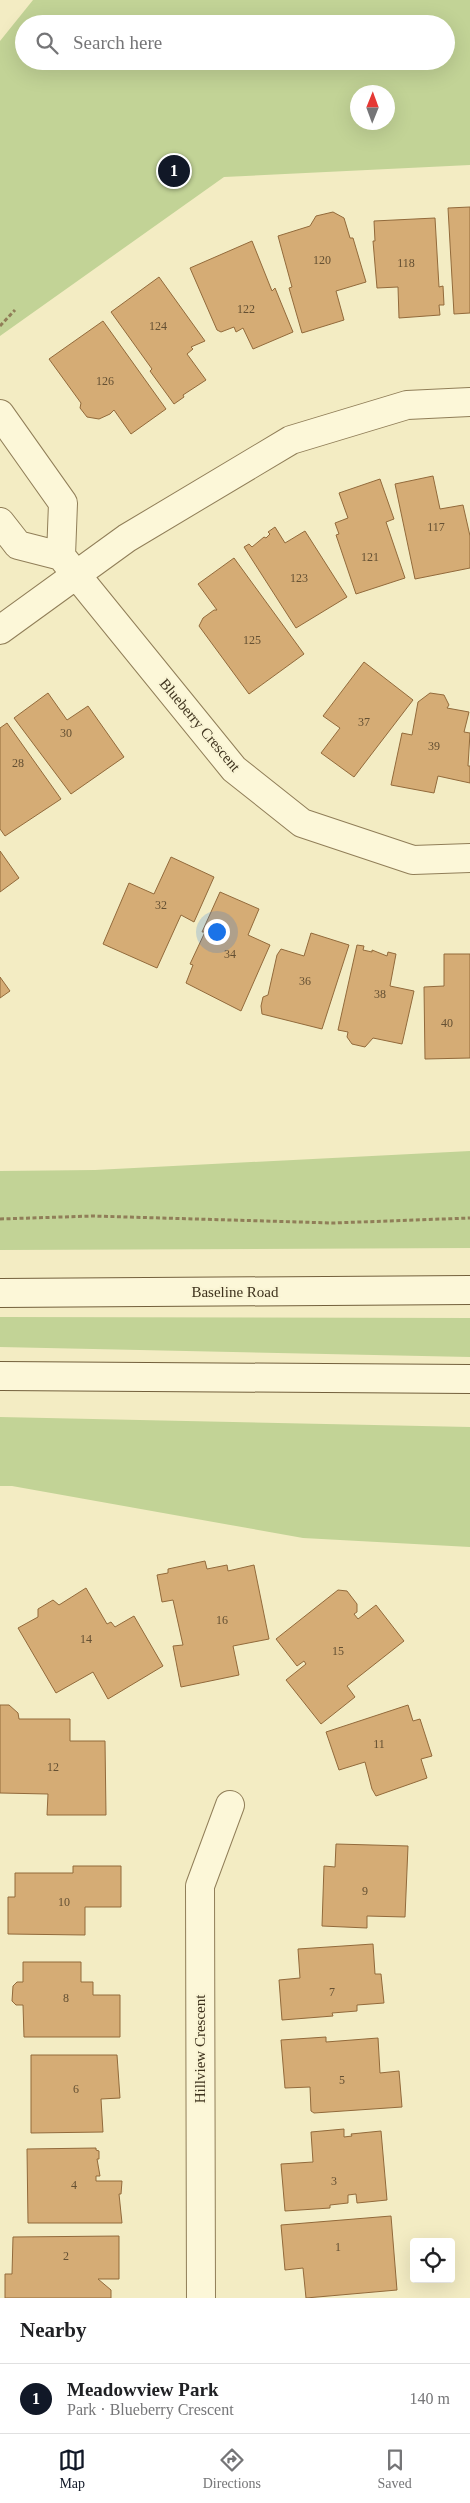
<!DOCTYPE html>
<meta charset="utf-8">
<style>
:root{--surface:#fff;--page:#f2f2f2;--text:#202124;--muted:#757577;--line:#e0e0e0;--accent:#111827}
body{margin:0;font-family:Georgia,serif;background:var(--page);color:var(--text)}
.controls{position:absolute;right:15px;bottom:15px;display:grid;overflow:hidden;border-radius:5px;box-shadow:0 5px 20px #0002}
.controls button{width:45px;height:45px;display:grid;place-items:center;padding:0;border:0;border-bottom:1px solid var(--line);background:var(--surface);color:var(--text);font:25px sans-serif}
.compass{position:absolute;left:350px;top:85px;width:45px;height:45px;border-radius:50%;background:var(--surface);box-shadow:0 5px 20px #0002;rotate:1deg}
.you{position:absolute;left:216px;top:931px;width:18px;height:18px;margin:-12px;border:4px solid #fff;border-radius:50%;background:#1a73e8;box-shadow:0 0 0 8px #1a73e833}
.badge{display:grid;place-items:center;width:32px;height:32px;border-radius:50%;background:var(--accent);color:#fff;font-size:16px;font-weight:700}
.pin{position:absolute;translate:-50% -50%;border:2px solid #fff;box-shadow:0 1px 5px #0006}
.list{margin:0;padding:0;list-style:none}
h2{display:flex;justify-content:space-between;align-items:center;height:65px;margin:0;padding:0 20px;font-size:21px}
h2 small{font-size:16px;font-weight:400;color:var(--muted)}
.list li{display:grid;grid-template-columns:32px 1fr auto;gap:15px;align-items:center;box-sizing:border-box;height:70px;padding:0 20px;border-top:1px solid var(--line)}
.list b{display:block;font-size:19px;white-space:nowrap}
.list p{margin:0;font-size:16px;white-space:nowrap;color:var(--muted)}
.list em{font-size:16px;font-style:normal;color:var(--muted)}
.icon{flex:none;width:28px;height:28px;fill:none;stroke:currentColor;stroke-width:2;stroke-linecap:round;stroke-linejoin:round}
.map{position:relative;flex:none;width:470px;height:2298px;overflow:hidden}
.search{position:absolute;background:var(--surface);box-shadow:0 5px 20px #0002;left:15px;right:15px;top:15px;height:55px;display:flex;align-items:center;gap:12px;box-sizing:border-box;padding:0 18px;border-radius:28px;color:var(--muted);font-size:19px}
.sheet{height:135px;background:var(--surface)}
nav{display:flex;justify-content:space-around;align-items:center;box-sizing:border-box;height:70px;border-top:1px solid var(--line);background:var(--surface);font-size:14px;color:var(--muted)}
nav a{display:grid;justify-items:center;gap:2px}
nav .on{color:var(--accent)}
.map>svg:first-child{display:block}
.green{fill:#c2d396;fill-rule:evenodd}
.building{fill:#d5ac75;stroke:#926a3b}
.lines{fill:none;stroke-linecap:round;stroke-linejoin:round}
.minor-casing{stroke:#907e58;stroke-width:30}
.secondary-casing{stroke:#725f3b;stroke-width:30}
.path{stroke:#907e58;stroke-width:3;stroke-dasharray:4 2.5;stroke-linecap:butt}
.minor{stroke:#fcf7d8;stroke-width:28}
.secondary{stroke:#fcf7d8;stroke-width:28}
.labels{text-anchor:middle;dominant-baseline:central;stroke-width:4;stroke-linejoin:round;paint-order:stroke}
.number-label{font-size:12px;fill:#645033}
.street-label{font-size:15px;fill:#3e321d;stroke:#f9f4d4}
</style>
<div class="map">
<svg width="470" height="2298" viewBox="0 0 470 2298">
<rect width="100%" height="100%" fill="#f3ecc3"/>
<path class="green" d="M33,0H470V165L224,177L0,336V41ZM24,24H446V61H24ZM358,92H388V122H358Z
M470,1151V1248L0,1250V1171L95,1170Z
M0,1317L470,1318V1357L0,1347Z
M0,1417L470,1427V1547L303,1538L12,1486H0Z"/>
<path class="building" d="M470,207V313L454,314L448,208Z
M333,212L344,218L350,238H353L366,282L336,291L344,320L302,333L289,288L292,287L278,236L310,226L316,216Z
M435,218L439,287L443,286L444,305H439L440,315L399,318L398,287L377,288L373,241H375L374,221Z
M252,241L272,291L275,288L293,332L253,349L243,328L236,332L234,327L221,332L217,330L190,268Z
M159,277L205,341L191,347L193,349L187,354L206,380L183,395L184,397L174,404L150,371L152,369L111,312Z
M103,321L166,409L131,434L114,410L110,414L99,419L87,417L80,408L81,403L49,359Z
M433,476L440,509L463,505L470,536V568L415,579L395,484Z
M380,479L394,519L386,522L405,578L356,594L336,535L339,534L335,523L348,518L339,493Z
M275,527L285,543L305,531L347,597L296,628L244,547L249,544L252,547L264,537L266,538L270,534L268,532Z
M234,558L304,654L249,694L199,626L203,618L214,610H217L198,584Z
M364,662L413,700L354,777L321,753L340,728L323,716Z
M48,693L67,720L88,706L124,757L71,794L14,718Z
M430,693L444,695L449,705L447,708L469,712L464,732L470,733L468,766H470V783L438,776L434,793L391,785L402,733L412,735L418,702Z
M7,723L61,799L5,836L0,829V728Z
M0,851L19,878L0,892Z
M171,857L214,877L194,922L181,915L157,968L103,944L129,883L154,894Z
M220,892L259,909L248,935L270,945L241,1011L186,983L193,965L190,964L205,932H202Z
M311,933L349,945L322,1029L262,1014L261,1006L263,997L268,995L277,955L281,949L304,956Z
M357,945L364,946L363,950L372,952V950L387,956L388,952L396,954L390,986L414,991L402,1044L373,1038L365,1047L352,1044L347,1037L348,1032L338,1030Z
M444,954H470V1058L425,1059L424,987L444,986Z
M0,977L10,991L0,998Z
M205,1561L207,1569L227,1565L228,1571L254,1565L269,1639L233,1646L239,1675L181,1687L173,1646L183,1645L173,1600L162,1602L157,1575L168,1573V1569Z
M86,1588L107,1624L111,1622L115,1627L134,1616L163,1666L108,1699L93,1672L56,1693L18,1628L38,1617V1609L53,1600L59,1605Z
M338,1590L347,1591L357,1604V1612L354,1614L358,1619L376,1605L404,1641L347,1686L355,1697L321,1724L286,1680L306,1664L304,1661L297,1666L276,1639Z
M0,1705H9L18,1713L19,1719H70V1741H105L106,1815H47L48,1794L0,1793Z
M408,1705L413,1721L420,1719L432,1756L421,1759L427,1778L376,1796L372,1789L365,1762L339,1770L326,1732Z
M336,1844L408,1846L405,1917L367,1916V1928L322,1926L324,1866L335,1867Z
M73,1866H121V1907H85V1935L8,1934V1897H15V1873H73Z
M373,1944L375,1974H381L384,2003L357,2005V2011L332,2013L333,2016L282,2020L279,1980L300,1978L298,1949Z
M23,1962H81V1982H93V1995H120V2037H24L23,2005H16L12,2001L13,1986L17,1982H23Z
M326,2037V2042L378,2038L380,2073L399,2071L402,2107L314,2113L311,2111L310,2087L285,2088L281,2040Z
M31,2055H117L120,2098L101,2099L103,2132L31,2133Z
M344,2129V2137L352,2136L351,2134L381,2131L387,2200L357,2203L356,2194L348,2195V2203L330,2205V2208L285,2211L281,2164L313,2162L311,2132Z
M96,2148V2150L99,2151V2159H97L100,2176H96V2181H122L121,2194H119L122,2223H28L27,2149Z
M391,2216L397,2290L306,2298L303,2268L285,2270L281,2225Z
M119,2236V2279H98L111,2290V2298H5V2274H12L13,2237Z"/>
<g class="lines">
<defs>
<path id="minor" d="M0,414L63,503L61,556L234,769L302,823L413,860L470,858
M0,522L18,545L61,556
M0,630L127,538L291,440L407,405L470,402
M201,2298L200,1886L230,1805"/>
<path id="secondary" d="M0,1293L470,1290
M0,1376L470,1379"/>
</defs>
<use href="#minor" class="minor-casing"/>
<use href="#secondary" class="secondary-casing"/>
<path class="path" d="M0,326L15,310
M0,1219L93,1216L333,1223L470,1218"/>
<use href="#minor" class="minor"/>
<use href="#secondary" class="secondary"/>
</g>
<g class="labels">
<g class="number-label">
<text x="322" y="260">120</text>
<text x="406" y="263">118</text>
<text x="246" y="309">122</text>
<text x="158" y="326">124</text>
<text x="105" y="381">126</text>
<text x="436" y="527">117</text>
<text x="370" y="557">121</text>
<text x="299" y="578">123</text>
<text x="252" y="640">125</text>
<text x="364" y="722">37</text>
<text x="66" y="733">30</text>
<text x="434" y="746">39</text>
<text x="18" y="763">28</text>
<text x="161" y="905">32</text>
<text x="230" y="954">34</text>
<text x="305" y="981">36</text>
<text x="380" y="994">38</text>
<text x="447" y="1023">40</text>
<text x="222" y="1620">16</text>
<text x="86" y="1639">14</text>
<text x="338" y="1651">15</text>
<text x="379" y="1744">11</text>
<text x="53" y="1767">12</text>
<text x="365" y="1891">9</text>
<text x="64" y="1902">10</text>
<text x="332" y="1992">7</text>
<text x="66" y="1998">8</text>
<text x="342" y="2080">5</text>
<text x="76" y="2089">6</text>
<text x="334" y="2181">3</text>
<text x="74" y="2185">4</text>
<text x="338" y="2247">1</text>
<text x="66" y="2256">2</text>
</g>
<g class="street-label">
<text transform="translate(200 725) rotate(50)">Blueberry Crescent</text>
<text x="235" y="1292">Baseline Road</text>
<text transform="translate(200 2049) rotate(-90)">Hillview Crescent</text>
</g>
</g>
</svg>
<div class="controls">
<button><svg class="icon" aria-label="locate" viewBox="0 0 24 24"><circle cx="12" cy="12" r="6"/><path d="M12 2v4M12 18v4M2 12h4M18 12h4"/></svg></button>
</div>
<svg class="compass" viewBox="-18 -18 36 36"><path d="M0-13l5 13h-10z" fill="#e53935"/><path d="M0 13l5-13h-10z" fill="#757577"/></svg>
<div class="you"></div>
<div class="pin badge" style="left:174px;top:171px">1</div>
<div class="search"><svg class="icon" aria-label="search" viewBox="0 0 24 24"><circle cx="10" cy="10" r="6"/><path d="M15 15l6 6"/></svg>Search here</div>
</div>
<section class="sheet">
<h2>Nearby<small></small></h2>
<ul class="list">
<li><span class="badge">1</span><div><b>Meadowview Park</b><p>Park · Blueberry Crescent</p></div><em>140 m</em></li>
</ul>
</section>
<nav>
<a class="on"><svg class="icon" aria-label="map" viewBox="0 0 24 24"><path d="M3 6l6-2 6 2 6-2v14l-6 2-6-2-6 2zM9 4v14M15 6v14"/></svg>Map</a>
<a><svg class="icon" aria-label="directions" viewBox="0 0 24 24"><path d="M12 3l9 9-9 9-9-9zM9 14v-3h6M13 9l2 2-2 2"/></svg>Directions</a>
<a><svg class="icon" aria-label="saved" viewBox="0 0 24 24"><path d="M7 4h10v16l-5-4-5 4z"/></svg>Saved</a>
</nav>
